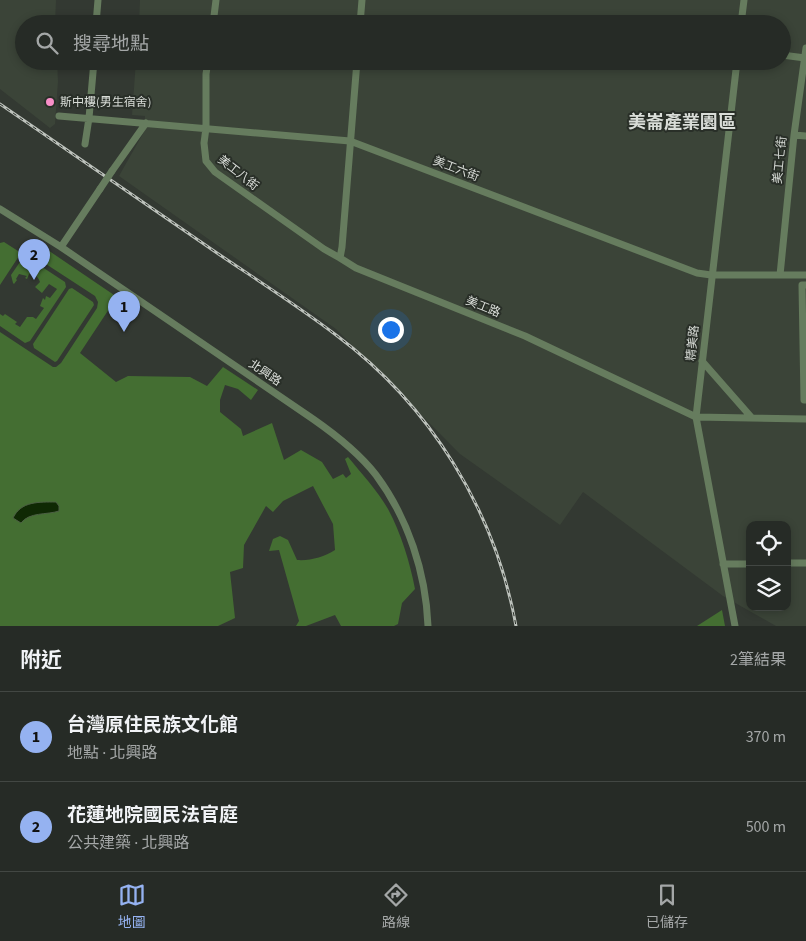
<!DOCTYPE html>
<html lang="zh-TW">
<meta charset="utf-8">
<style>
:root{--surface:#262b26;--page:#2e332e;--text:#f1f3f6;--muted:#a4a7a7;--line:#424743;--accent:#95b2f1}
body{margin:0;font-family:"Source Sans 3","Noto Sans TC",sans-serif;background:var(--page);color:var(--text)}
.controls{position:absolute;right:15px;bottom:15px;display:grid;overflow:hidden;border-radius:10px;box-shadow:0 2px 8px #0003}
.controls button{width:45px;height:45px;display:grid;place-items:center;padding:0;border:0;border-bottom:1px solid var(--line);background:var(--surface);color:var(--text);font:25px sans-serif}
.you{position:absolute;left:390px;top:329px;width:18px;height:18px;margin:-12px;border:4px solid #fff;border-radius:50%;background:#1a73e8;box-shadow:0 0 0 8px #1a73e833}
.badge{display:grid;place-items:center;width:32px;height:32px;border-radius:50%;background:var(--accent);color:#111;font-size:16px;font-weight:700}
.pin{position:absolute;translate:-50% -41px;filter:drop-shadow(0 1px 2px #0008)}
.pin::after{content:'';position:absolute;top:26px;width:18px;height:15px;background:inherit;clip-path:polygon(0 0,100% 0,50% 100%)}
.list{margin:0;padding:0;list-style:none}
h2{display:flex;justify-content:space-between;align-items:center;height:65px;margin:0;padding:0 20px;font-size:21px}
h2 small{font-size:16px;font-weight:400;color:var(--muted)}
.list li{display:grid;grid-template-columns:32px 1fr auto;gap:15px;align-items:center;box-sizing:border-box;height:90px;padding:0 20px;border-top:1px solid var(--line)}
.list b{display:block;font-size:19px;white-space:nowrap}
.list p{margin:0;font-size:16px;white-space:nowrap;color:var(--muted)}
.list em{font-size:16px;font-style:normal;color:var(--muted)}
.icon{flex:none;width:28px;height:28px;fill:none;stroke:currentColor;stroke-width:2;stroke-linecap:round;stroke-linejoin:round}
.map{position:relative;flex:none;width:806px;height:626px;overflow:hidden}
.search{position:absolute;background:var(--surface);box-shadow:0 2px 8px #0003;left:15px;right:15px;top:15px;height:55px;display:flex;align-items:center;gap:12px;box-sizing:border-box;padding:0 18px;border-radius:28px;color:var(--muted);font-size:19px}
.sheet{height:245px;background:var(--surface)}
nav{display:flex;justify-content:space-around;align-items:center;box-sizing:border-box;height:70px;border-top:1px solid var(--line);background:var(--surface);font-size:14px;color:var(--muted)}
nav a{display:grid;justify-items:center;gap:2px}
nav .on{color:var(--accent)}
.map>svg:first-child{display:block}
.built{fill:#3b4438;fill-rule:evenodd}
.green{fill:#446e32}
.water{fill:#0f2904;stroke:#4c5f44}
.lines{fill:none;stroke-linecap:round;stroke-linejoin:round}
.minor{stroke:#667c5e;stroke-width:7}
.rail-casing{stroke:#bdc2bc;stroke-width:3}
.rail{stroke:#292f28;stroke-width:1;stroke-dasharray:4;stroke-linecap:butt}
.minor-bridge{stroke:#667c5e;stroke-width:7}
.poi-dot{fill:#f98fc8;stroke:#292f28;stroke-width:2}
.labels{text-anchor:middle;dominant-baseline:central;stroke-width:4;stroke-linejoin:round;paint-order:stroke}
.poi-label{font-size:12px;fill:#d9ddd8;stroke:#292f28;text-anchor:start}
.street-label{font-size:12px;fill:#d9ddd8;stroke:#292f28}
.district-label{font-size:18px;font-weight:bold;fill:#d9ddd8;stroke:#292f28}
</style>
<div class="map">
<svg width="806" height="626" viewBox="0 0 806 626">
<rect width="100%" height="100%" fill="#333932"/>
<path class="built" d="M0,0H56L55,24H24V61H57L58,81L55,124L50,128L0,89Z
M140,0H806V626H776L723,596L583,492L560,525L460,454L336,329L119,176L145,130V116L132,115L136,61H782V24H139ZM750,525H787V607H750Z"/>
<path class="green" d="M4,242L18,251L19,256L0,285V243Z
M36,242L117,297L80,353L116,382L128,376L190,377L207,386L223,367L258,390L251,400L238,389L225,385L220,400V412L241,429L243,436L272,423L284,460L301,450L322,462L333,479L343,474L346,478L351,474L345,459L348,457C362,474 377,490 388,509C401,533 410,563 415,589L402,603L398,624L394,626H341L335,615L306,626H296L299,621L279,550L269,551L273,539L280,536L288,540L297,560C310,561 324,557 335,550L333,524L313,486L283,501L273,512L266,506L244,545L243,568L230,572L235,618L218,626H0V332L53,367H56L61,363L97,308L98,302L95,296L29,253Z
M27,257L65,282L66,287L30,341L25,343L0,326V314L3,316L5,314L17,322L15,324L20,327L27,317H33L36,319L44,308L40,306L43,298L45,300L46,296L50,298L57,289L49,284L42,293L35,287L40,282C38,276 34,274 29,274L27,279L25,278L27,276L19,274L16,279L17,280L14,284L13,283L11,275L22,259Z
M72,288L93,302L94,305L57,361L55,362L34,348L33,344L69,289Z
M722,610L725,626H697Z"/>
<path class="water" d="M56,502L59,506V511C47,515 29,512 21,523L13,518C21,501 39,502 56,502Z"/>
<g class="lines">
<path class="minor" d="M96,24L98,0
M213,24L216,0
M360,24L362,0
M741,24L744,0
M782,55L805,58
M208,61L206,74V128L204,143L206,161L215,172L324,249L340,258
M357,61L342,247L340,258L356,268L525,336L696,417L806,419
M59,116L350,141L697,273L711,275H806
M794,135L806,136
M85,144L89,118L94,61
M112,171L146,123
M0,209L61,247L313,419C336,435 359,453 376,475C408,518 426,573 428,626
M61,247L100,189
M780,275L794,135L806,48
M806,285H802L804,400H806
M702,361L752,418
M787,563H806
M723,564H750
M735,626L696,417L737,61"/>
<defs>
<path id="rail" d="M0,104C72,154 145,203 217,253C257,280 298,306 336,335C430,405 495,510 516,626"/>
</defs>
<use href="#rail" class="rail-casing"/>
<use href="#rail" class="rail"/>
<path class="minor-bridge" d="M100,189L112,171"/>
</g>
<circle class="poi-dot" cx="50" cy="102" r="5"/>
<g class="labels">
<g class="poi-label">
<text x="60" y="102">斯中樓(男生宿舍)</text>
</g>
<g class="street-label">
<text transform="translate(780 160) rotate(-84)">美工七街</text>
<text transform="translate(456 169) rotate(21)">美工六街</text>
<text transform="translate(238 173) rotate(38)">美工八街</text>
<text transform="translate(483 307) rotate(22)">美工路</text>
<text transform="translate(693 343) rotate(-84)">精美路</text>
<text transform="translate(265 373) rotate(34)">北興路</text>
</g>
<g class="district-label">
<text x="682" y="122">美崙產業園區</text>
</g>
</g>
</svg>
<div class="controls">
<button><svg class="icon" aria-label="locate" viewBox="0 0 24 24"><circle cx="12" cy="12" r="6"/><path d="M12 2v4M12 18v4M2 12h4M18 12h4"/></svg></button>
<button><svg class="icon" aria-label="layers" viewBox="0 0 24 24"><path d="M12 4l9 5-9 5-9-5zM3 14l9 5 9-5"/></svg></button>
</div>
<div class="you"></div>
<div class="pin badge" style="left:124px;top:332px">1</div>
<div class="pin badge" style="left:34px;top:280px">2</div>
<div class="search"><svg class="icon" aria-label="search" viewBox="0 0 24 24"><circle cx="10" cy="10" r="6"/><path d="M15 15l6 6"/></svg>搜尋地點</div>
</div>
<section class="sheet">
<h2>附近<small>2筆結果</small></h2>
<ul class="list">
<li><span class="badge">1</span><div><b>台灣原住民族文化館</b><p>地點 · 北興路</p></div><em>370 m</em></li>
<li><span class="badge">2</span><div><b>花蓮地院國民法官庭</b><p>公共建築 · 北興路</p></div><em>500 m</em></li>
</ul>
</section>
<nav>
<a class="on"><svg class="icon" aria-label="map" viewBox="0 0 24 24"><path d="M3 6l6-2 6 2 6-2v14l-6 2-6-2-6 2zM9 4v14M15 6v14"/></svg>地圖</a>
<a><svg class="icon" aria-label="directions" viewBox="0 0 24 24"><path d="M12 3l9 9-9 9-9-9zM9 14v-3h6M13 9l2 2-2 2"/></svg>路線</a>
<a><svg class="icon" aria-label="saved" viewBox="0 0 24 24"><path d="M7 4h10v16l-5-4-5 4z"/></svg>已儲存</a>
</nav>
